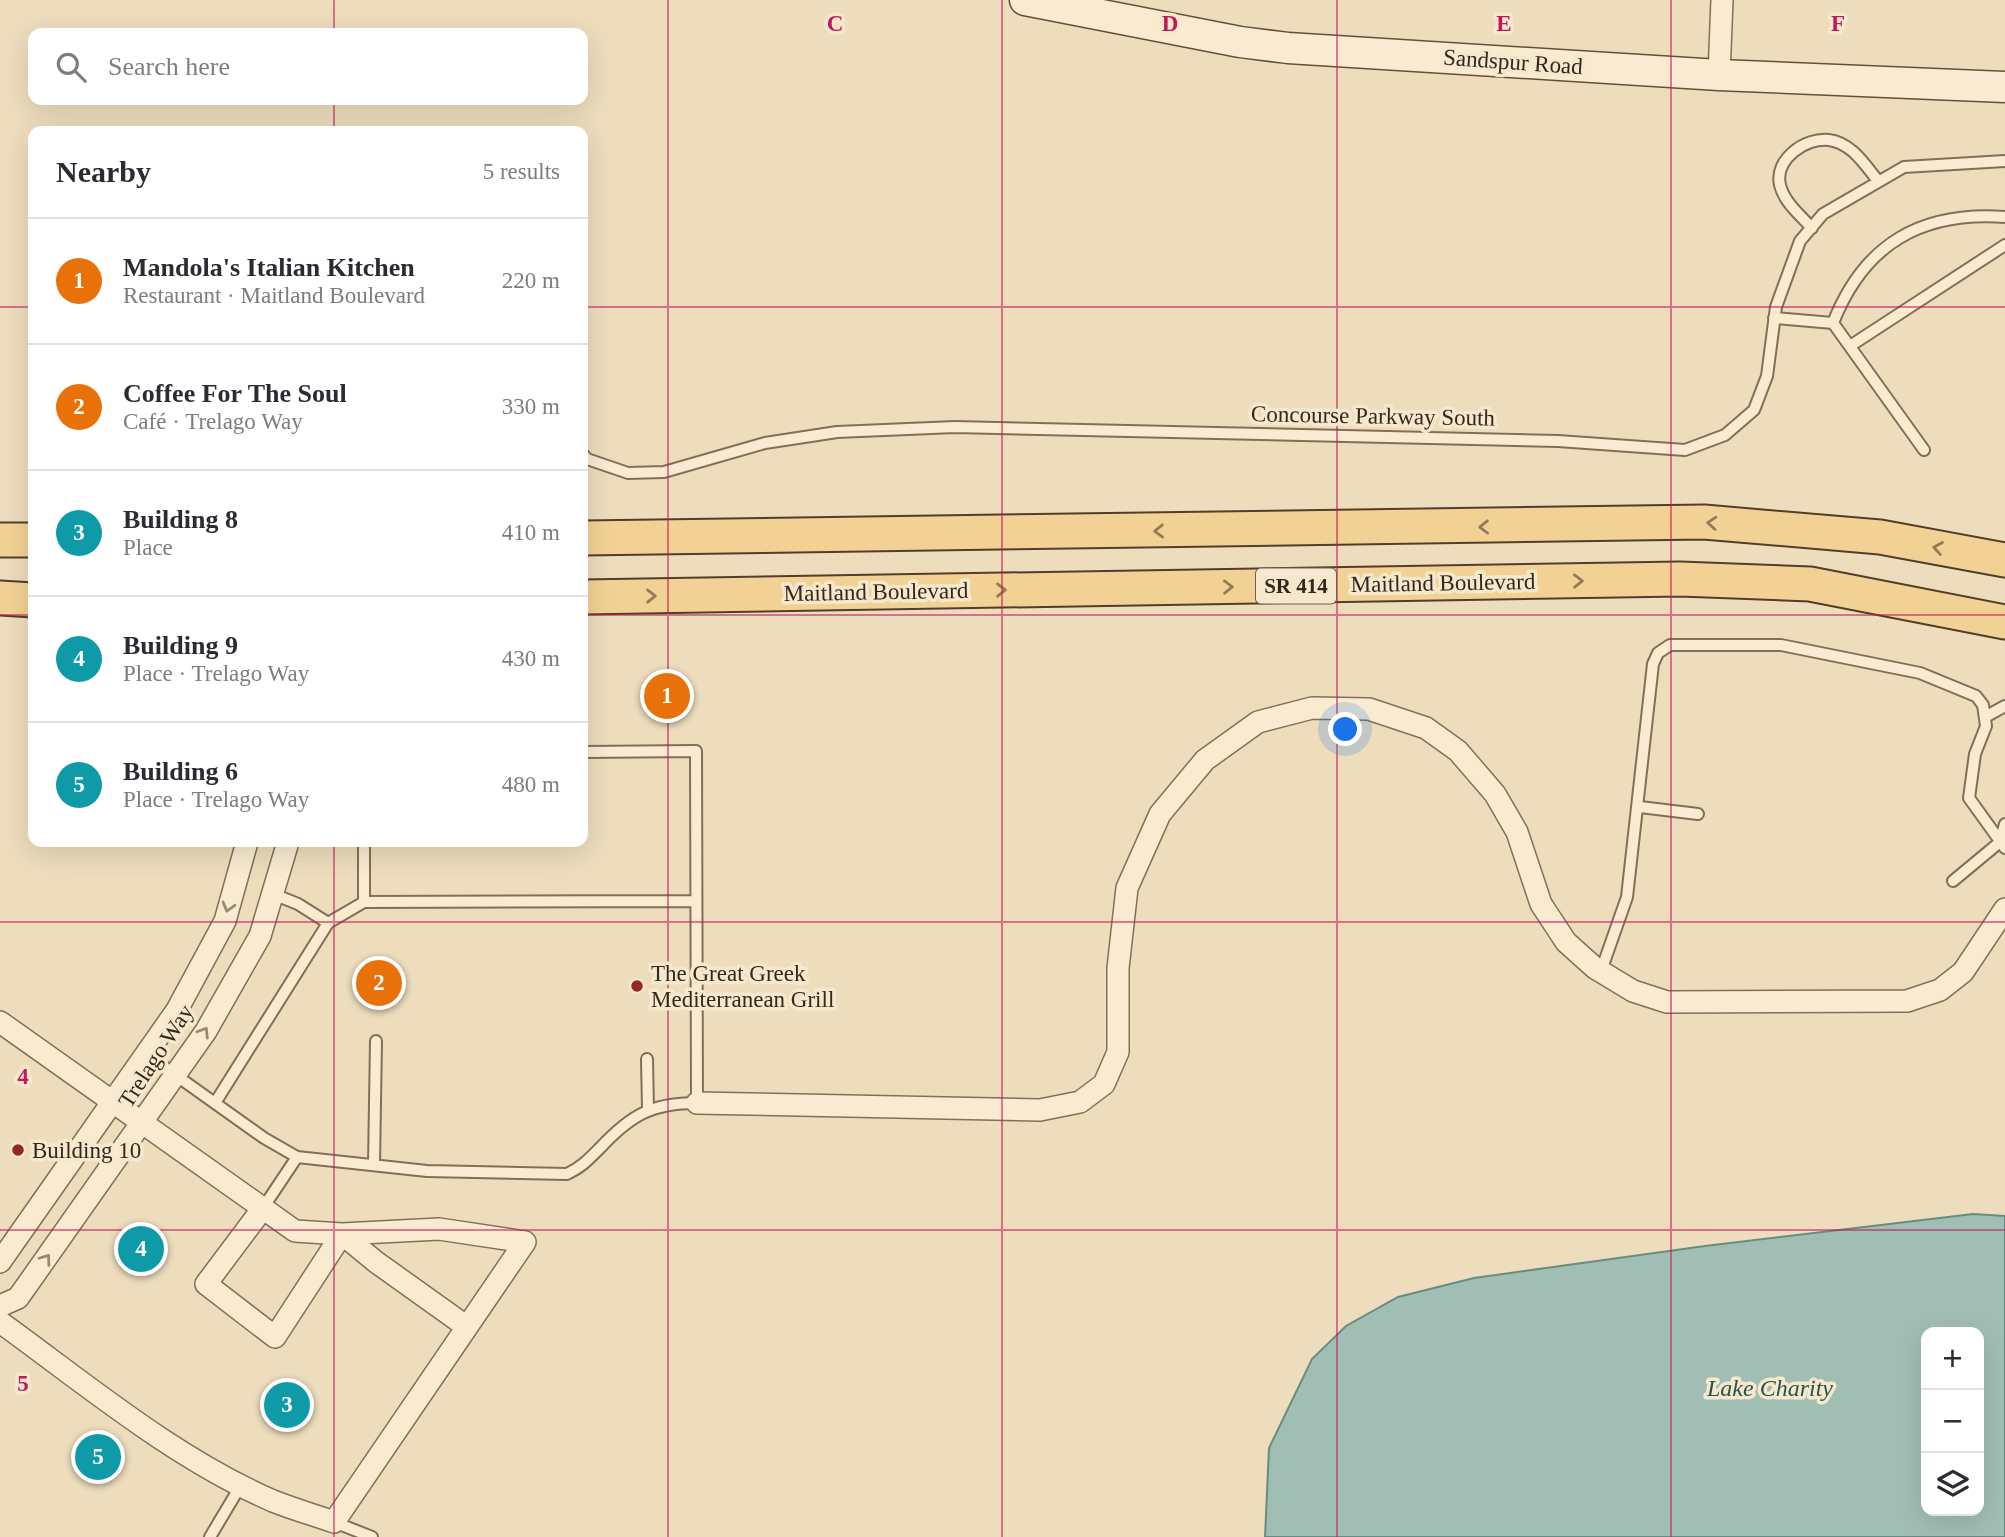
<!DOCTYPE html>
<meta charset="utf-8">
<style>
:root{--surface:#fff;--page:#f7f7f7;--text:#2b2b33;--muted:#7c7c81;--line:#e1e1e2;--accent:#93272b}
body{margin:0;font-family:Georgia,serif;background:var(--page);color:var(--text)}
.controls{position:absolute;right:21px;bottom:21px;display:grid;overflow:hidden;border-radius:14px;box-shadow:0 7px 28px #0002}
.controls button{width:63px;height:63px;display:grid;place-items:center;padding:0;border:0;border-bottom:2px solid var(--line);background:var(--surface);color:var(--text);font:35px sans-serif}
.you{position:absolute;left:1346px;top:730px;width:24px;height:24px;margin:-18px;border:5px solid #fff;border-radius:50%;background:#1a73e8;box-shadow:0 0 0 10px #1a73e833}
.badge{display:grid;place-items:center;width:46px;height:46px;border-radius:50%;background:var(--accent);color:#fff;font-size:23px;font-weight:700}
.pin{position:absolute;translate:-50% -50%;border:4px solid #fff;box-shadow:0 2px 7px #0006}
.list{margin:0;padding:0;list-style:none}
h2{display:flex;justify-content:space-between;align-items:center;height:91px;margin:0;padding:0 28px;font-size:30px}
h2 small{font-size:23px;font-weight:400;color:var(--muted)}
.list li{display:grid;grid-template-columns:46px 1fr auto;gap:21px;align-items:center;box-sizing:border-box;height:126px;padding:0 28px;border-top:2px solid var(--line)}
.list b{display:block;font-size:26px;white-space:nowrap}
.list p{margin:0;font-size:23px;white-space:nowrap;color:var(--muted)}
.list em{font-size:23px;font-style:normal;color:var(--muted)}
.icon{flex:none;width:38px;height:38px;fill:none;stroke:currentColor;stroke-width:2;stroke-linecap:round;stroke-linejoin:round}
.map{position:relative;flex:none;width:2005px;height:1537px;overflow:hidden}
.search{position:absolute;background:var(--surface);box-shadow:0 7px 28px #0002;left:28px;top:28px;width:560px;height:77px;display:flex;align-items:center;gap:18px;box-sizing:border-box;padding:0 24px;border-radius:14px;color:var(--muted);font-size:26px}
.panel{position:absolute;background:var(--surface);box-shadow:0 7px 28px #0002;left:28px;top:126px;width:560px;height:721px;border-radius:14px}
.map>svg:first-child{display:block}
.water{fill:#a1beb5;stroke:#698c82;stroke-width:2;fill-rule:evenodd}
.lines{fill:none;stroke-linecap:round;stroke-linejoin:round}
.lane-casing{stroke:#856e57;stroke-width:14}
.street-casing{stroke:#856e57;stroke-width:24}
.secondary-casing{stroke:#664f3a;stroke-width:33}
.primary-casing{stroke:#523c2b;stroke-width:37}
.lane{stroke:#f8ebd0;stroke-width:10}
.street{stroke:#f8ebd0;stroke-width:21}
.secondary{stroke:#f8ebd0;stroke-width:30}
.primary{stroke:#f2d294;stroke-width:33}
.oneway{stroke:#937c58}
.oneway2{stroke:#968976}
.grid{fill:none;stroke:#c2185b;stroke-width:2;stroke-opacity:0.55}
.poi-dot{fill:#93272b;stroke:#f5e8cd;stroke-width:2.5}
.labels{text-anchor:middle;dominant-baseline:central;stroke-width:7;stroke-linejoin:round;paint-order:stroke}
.shield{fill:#f5e8cd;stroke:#6e6150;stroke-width:2}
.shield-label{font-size:21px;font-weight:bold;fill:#34271b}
.street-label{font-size:23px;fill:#34271b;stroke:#f5e8cd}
.poi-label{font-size:23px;fill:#34271b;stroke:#f5e8cd;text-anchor:start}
.water-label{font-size:24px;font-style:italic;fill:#2a5450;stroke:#f5e8cd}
.grid-label{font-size:23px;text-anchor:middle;font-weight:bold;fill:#c2185b;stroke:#f5e8cd;stroke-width:7;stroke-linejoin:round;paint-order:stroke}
</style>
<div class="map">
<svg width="2005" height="1537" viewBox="0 0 2005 1537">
<rect width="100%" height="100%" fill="#edddbd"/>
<path class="water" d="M1973,1214L2005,1216V1537H1265L1269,1448L1312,1359L1346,1326L1398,1297L1474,1278L1705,1246ZM1926,1332H1979V1511H1926Z"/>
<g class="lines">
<defs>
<path id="lane" d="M1812,228C1800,215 1784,202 1780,185C1774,159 1806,137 1829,140C1852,143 1865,165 1878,181
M1774,318L1833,323
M1850,346L2005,245
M1924,450L1833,323C1864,244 1921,211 2005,217
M583,454L587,459L628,473L664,472L765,443L837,432L955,427L1558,441L1685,450L1725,435L1754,410L1767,376L1776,307L1800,241L1823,214L1904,167L2005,161
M1985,717L2005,706
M1640,807L1698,814
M1953,881L2000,842L2005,824
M273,894L298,904L328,923L364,902V842
M364,902L696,901
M1601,971L1627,897L1653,664L1658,653L1670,645H1781L1920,673L1976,696L1983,705L1986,726L1975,754L1969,798L2005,848
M146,1054L264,1138L297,1157L263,1208
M647,1059L648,1109
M215,1103L328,923
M297,1157L427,1171L567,1174C582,1167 589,1159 601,1147C631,1115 652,1103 697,1103L696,751L583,752
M374,1164L376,1041
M334,1522L372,1537
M210,1537L241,1485"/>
<path id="street" d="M1719,75L1722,0
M0,1022L295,1231L342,1234L439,1229L525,1242L334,1522C314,1515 293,1509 273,1501C174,1458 87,1385 0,1322
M697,1103L1040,1110L1080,1102L1104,1084L1118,1052V968L1127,888L1160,814L1205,760L1258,722L1312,708L1369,709L1426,728L1458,751L1495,794L1517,832L1541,904L1566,942L1595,968L1633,991L1667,1002L1907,1001L1940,990L1963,972L2005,909
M263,1208L206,1284L275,1337L342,1234L376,1262L467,1327
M0,1262L177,1010L225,921L247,842
M0,1306L18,1298L206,1031L260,936L288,842"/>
<path id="secondary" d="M1025,0L1240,42L1288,48L1719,75L2005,87"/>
<path id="primary" d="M583,538L1704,522L1880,537L2005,560
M0,540H33
M583,597L1680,579L1810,584L2005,622
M0,598L33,600"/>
</defs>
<use href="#lane" class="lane-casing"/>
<use href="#street" class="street-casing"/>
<use href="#secondary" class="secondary-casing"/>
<use href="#primary" class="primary-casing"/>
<use href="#lane" class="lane"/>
<use href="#street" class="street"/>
<use href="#secondary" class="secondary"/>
<use href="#primary" class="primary"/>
</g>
<defs><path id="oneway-chevron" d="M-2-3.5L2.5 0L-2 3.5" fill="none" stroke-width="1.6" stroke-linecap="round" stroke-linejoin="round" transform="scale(1.75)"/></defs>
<g class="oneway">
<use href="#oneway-chevron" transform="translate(1712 523) rotate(-176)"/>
<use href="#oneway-chevron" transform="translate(1484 527) rotate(179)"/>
<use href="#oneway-chevron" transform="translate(1159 531) rotate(179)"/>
<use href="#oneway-chevron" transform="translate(1938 548) rotate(-170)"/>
<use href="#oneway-chevron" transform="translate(1578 581) rotate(-1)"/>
<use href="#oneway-chevron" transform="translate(1228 587) rotate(-1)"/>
<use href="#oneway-chevron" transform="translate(1001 590) rotate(-1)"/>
<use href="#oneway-chevron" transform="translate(651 596) rotate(-1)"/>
</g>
<g class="oneway2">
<use href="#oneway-chevron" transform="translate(228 907) rotate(106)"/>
<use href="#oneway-chevron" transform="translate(204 1032) rotate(-58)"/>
<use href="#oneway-chevron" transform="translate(46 1259) rotate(-54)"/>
</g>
<path class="grid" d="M334,0V33M668,0V1537M1002,0V1537M1337,0V1537M1671,0V1537M334,100V131M0,307H33M583,307H2005M0,615H33M583,615H2005M334,842V1537M0,922H2005M0,1230H2005"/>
<g class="poi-dot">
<circle cx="637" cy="986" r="7"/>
<circle cx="18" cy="1150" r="7"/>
</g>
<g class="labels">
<rect class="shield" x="1256" y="568.5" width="80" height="35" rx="5"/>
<g class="shield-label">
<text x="1296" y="586">SR 414</text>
</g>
<g class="street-label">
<text transform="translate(1513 62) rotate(4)">Sandspur Road</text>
<text transform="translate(1373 416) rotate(1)">Concourse Parkway South</text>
<text transform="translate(1443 583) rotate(-1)">Maitland Boulevard</text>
<text transform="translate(876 592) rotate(-1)">Maitland Boulevard</text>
<text transform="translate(156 1056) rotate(-57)">Trelago Way</text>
</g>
<g class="poi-label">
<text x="651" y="973">The Great Greek<tspan x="651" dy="26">Mediterranean Grill</tspan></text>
<text x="32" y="1150">Building 10</text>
</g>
<g class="water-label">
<text x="1770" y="1388">Lake Charity</text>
</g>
</g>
<g class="grid-label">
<text x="835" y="31">C</text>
<text x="1170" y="31">D</text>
<text x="1504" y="31">E</text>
<text x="1838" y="31">F</text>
<text x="23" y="1084">4</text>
<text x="23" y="1391">5</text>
</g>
</svg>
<div class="controls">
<button>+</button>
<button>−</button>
<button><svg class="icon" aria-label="layers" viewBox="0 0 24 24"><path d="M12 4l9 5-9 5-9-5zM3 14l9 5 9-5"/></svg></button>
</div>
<div class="you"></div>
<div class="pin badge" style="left:667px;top:696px;background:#e8710a">1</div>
<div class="pin badge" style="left:379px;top:983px;background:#e8710a">2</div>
<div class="pin badge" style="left:287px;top:1405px;background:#0f9aa8">3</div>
<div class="pin badge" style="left:141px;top:1249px;background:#0f9aa8">4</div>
<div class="pin badge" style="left:98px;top:1457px;background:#0f9aa8">5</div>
<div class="search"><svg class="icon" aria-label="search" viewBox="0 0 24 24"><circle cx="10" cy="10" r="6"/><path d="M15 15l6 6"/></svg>Search here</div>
<section class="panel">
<h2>Nearby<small>5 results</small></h2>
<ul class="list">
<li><span class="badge" style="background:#e8710a">1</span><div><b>Mandola's Italian Kitchen</b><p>Restaurant · Maitland Boulevard</p></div><em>220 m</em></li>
<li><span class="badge" style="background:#e8710a">2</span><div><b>Coffee For The Soul</b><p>Café · Trelago Way</p></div><em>330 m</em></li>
<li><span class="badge" style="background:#0f9aa8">3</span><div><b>Building 8</b><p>Place</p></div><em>410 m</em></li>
<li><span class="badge" style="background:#0f9aa8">4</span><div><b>Building 9</b><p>Place · Trelago Way</p></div><em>430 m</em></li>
<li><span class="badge" style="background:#0f9aa8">5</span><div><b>Building 6</b><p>Place · Trelago Way</p></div><em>480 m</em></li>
</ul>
</section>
</div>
